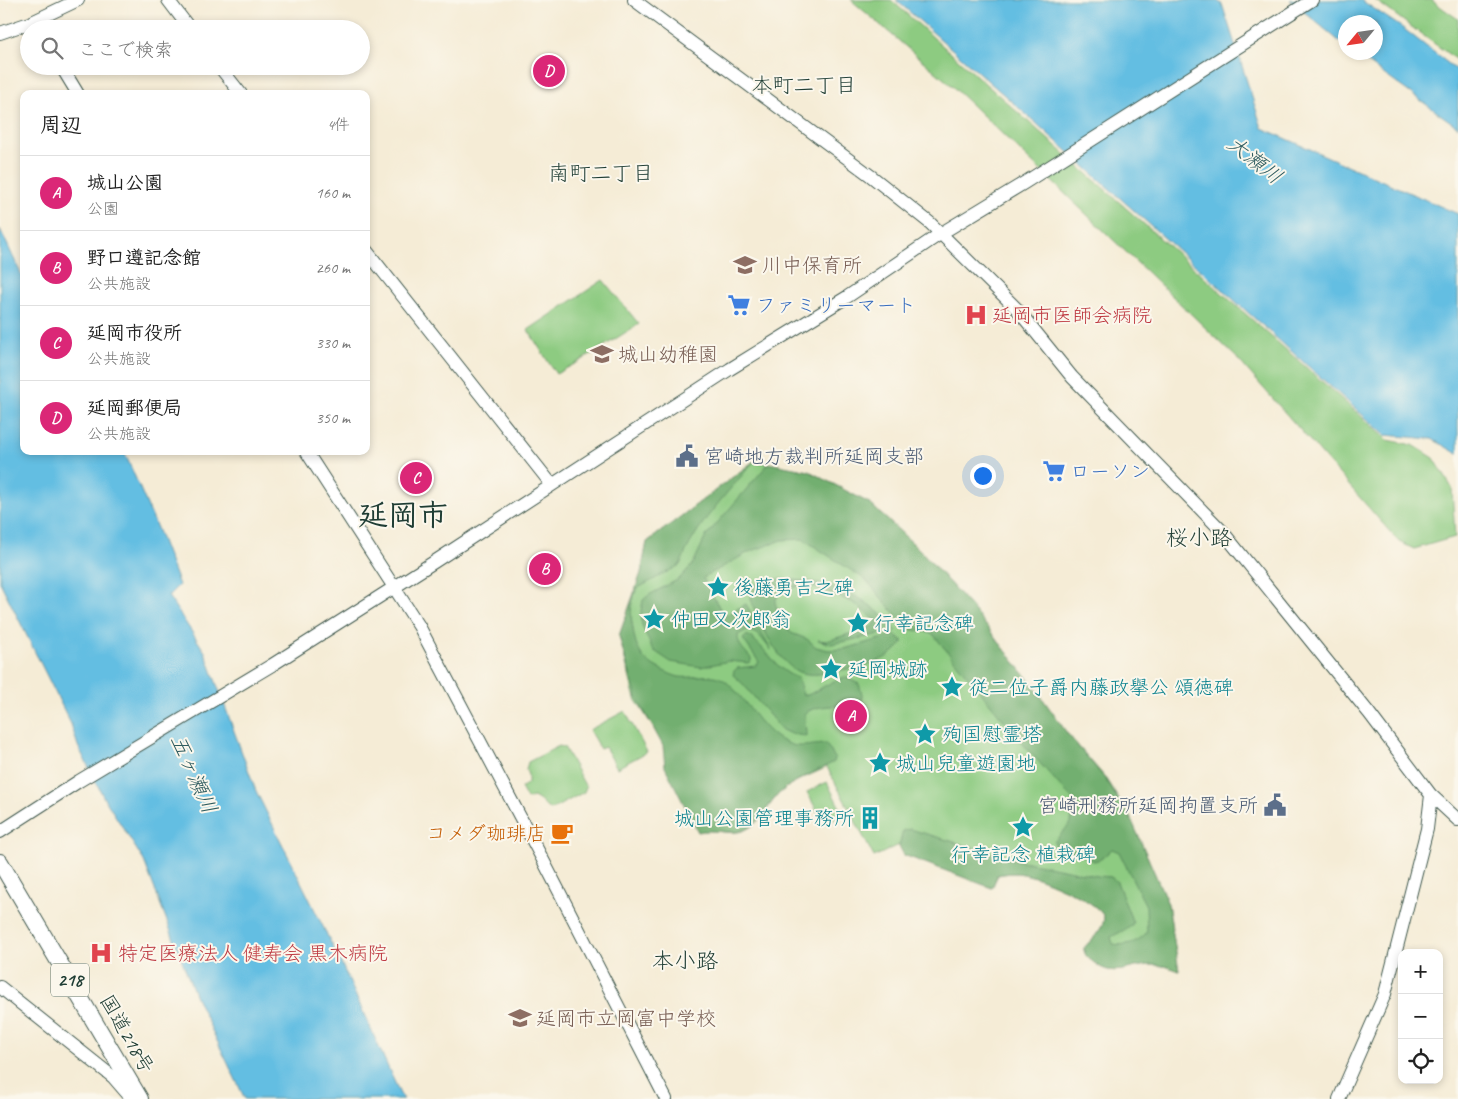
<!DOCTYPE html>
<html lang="ja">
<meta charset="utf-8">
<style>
:root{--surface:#fff;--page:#f6f6f6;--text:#222;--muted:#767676;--line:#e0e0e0;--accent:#db2777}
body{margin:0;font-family:Caveat,"Klee One",sans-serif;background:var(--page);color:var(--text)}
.controls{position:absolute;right:15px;bottom:15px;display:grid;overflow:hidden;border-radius:10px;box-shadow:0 2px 8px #0003}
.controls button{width:45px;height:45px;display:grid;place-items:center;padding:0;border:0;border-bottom:1px solid var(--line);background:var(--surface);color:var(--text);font:25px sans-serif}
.compass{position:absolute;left:1338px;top:15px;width:45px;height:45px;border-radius:50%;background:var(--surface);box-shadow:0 2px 8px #0003;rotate:241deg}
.you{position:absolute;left:982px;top:475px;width:18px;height:18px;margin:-12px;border:4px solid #fff;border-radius:50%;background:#1a73e8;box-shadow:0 0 0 8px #1a73e833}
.badge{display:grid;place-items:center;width:32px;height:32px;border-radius:50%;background:var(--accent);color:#fff;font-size:16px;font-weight:700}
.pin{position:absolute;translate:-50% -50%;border:2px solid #fff;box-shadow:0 1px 5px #0006}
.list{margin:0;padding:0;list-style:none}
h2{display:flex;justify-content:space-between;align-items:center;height:65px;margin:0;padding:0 20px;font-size:21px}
h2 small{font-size:16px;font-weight:400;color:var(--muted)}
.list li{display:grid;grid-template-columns:32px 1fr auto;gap:15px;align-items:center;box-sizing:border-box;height:75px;padding:0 20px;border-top:1px solid var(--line)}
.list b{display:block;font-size:19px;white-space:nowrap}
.list p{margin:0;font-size:16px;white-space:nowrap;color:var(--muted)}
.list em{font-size:16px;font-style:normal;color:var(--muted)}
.icon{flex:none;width:28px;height:28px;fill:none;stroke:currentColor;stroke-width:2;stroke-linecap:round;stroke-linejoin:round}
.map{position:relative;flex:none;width:1458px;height:1099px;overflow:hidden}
.search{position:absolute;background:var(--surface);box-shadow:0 2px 8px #0003;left:20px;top:20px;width:350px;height:55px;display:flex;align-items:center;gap:12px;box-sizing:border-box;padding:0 18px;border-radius:28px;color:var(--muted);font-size:19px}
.panel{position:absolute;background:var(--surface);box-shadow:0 2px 8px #0003;left:20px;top:90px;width:350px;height:365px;border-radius:10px}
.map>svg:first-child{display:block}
.green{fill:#8dcb81;stroke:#56845a}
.forest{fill:#72af6f;stroke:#487652}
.water{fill:#64bee2;stroke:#427e8b}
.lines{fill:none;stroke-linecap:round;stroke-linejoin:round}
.tertiary-casing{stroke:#3f574c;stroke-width:14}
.trunk-casing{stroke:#3f574c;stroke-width:18}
.tertiary{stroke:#fff;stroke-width:12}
.trunk{stroke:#fff;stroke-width:16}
.labels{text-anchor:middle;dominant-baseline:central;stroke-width:4;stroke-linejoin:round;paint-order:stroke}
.shield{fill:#fbf7ec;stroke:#61756b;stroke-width:1}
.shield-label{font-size:19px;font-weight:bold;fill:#1f3d34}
.education-label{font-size:20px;fill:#785e54;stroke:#fbf7ec;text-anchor:start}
.shop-label{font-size:20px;fill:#366cbe;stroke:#fbf7ec;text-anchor:start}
.health-label{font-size:20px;fill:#be3a42;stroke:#fbf7ec;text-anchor:start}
.service-label{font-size:20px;fill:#4e5e75;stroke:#fbf7ec;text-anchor:start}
.culture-label{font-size:20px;fill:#0d838f;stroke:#fbf7ec;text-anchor:start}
.food-label{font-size:20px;fill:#c56008;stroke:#fbf7ec;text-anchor:end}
.street-label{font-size:20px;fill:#1f3d34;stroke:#fbf7ec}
.neighbourhood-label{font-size:21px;fill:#1f3d34;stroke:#fbf7ec}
.water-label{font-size:21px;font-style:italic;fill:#305d60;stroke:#fbf7ec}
.quarter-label{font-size:22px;fill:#1f3d34;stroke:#fbf7ec}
.town-label{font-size:30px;font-weight:bold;fill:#1f3d34;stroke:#fbf7ec}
</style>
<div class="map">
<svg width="1458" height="1099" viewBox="0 0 1458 1099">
<rect width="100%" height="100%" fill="#fbf7ec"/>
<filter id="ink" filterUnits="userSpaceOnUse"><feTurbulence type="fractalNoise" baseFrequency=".02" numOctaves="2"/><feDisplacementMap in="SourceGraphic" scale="10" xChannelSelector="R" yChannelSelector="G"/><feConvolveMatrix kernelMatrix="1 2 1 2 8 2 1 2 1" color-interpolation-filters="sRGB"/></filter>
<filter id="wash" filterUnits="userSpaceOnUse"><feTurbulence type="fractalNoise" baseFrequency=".0096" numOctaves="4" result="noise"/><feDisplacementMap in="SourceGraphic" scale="20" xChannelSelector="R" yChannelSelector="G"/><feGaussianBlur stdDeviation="1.12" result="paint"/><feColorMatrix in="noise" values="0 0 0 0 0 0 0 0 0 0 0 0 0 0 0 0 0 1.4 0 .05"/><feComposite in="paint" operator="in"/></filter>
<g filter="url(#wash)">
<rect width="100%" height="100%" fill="#f5ecd6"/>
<path class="green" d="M851,0H891L1388,440L1413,445L1434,458L1452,488L1455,537L1414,549L1399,542L1236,357L951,85Z
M1375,0H1431L1458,19V61Z
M603,280L639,324L582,360L556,374L528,330Z
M754,461L809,471L869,503L919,549L973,609L1035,688L1067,733L1104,776L1131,819L1168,904L1179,971C1170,967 1161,965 1152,965C1128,965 1113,980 1092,961C1087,957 1084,954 1084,948C1091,940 1103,930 1104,919C1105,904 1042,878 1028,875C1018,872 1008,873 998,875L992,888L904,855L899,845L874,857L827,767C812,775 792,781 780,793C766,806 760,828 738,832C727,834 712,829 700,831L664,744L635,699L619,636L641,573L647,542Z
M625,711L647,752L617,768L605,747L600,749L589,730Z
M559,746L564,747L586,787L584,792L551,810C543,807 542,799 532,797L527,799L521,788L528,783V775L526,770L528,762Z
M827,782L843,814L824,824L807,792Z"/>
<path class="forest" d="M754,461C727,494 695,525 680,565L638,588C630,599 630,615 633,628C634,638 637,649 643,657C648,664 670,675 679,677C694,679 710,671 724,680C748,698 761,736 792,745C801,748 816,744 826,744L835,758L834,762C817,771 795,779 781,792C766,805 761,826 740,831C729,834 712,829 698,832L665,767L663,746L637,698L619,636L641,573L647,542Z
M769,463L809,471L869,503L919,549L973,609L1035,688L1067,733L1103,776L1131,819L1168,904L1179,971C1170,967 1161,965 1152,965C1128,965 1113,980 1092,961C1087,957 1084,954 1084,948C1091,940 1103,930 1104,919C1105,904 1042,878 1028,875C1017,872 1008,873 997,875L992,888L904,855L899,846L903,831L910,829L1012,859L1098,876L1111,877L1117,882L1133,923L1130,927L1111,937L1113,944C1126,946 1138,943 1147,932L1146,906L1119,852L1112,849L1101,859L1094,861L1078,853L1057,848L1054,842L1071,823L1073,800L1029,751L932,633L908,629L866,580L803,539L782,540L749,552L703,578L724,616L746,604L771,650L759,635L747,630L738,635C737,645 745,651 751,658V661L748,663L729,661L701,667L671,662L653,650L642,626L641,611L643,600L649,595L679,579L693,564L706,536Z
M771,579C812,580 845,584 877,611C884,617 891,623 896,631L831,644L818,640L827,641L874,626L876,621L852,602L811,586L801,585L781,592L778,595L775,602L779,616L791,633L807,639L816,647L828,650L844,649L895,635L902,640V644C886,661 871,665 848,669C833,671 817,677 802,673C781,668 759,623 752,603L751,597L755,585Z
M747,635C767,647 775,671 798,678L803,695H808L836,680L845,677L859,684L862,694V704C847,708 816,702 805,714L806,736L791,734L782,730L743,684L733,675L734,671L737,668L756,666L759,662L743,639Z"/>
<path class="water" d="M896,0H1216L1222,4L1262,128L1458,214V454L1432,439L1385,435L1036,123Z
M1290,0H1361L1404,29L1458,71V127L1354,53L1376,52V22H1346L1345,46Z
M0,229L24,280V451H124L157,528L179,585L168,596L205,652L256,791L342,965L400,1094L404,1099H245L196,997L144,861L104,798L78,746L71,724L0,582Z"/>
</g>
<g filter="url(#ink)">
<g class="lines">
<defs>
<path id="tertiary" d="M168,0L190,29
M634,0L871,176L930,223L1017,309L1072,377L1222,531L1369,713L1431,795L1458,820
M0,33L32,22L78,0
M61,66L78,94
M219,66L241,94
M366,250L552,485
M306,451L419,626L544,862L666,1099
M0,832L79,781L272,665L434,562L730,369L847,297L940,234L1024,183L1312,0
M0,987L113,1077L132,1099
M1339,1099L1385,994L1427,829L1431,795"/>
<path id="trunk" d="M0,862L140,1099"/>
</defs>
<use href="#tertiary" class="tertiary-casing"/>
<use href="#trunk" class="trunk-casing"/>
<use href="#tertiary" class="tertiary"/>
<use href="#trunk" class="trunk"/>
</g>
</g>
<defs>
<symbol id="school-bare" viewBox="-9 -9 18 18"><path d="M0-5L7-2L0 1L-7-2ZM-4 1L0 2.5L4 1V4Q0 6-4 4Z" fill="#8d6e63" stroke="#fbf7ec" stroke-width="2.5" paint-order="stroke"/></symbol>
<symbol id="supermarket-bare" viewBox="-9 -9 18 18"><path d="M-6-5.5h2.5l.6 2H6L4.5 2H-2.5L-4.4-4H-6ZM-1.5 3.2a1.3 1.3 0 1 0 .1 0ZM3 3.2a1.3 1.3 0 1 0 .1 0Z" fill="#3f7fe0" stroke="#fbf7ec" stroke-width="2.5" paint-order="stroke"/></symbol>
<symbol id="hospital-bare" viewBox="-9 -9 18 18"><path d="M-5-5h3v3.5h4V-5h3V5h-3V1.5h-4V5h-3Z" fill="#e0444e" stroke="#fbf7ec" stroke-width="2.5" paint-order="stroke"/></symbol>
<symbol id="civic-bare" viewBox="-9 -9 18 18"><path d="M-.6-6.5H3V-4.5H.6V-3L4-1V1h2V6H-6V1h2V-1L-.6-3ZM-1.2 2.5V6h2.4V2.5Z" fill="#5c6f8a" stroke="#fbf7ec" stroke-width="2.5" paint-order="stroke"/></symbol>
<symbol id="sight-bare" viewBox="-9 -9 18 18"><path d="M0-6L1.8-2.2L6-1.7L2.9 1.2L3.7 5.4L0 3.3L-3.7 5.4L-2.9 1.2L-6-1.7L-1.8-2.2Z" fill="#0f9aa8" stroke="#fbf7ec" stroke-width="2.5" paint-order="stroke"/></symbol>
<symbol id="building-bare" viewBox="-9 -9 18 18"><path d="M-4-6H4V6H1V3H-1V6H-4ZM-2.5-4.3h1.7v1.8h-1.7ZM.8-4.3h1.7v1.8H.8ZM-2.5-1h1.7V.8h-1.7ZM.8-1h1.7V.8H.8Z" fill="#0f9aa8" stroke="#fbf7ec" stroke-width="2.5" paint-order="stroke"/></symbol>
<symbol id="cafe-bare" viewBox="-9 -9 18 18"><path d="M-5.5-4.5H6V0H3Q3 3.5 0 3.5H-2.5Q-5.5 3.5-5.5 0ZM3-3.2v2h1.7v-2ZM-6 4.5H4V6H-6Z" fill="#e8710a" stroke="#fbf7ec" stroke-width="2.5" paint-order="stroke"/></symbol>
</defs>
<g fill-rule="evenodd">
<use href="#school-bare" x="729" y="249" width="32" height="32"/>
<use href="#supermarket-bare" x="723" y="289" width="32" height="32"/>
<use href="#hospital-bare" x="960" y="299" width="32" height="32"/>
<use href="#school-bare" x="586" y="338" width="32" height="32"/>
<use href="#civic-bare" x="671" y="440" width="32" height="32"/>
<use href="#supermarket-bare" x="1038" y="455" width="32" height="32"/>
<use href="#sight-bare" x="702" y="571" width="32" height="32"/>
<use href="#sight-bare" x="638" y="603" width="32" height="32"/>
<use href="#sight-bare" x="842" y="607" width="32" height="32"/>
<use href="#sight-bare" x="815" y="653" width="32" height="32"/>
<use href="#sight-bare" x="936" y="671" width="32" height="32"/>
<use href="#sight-bare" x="909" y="718" width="32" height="32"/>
<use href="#sight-bare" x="864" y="747" width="32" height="32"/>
<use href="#civic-bare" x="1259" y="789" width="32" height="32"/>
<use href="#building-bare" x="854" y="802" width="32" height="32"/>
<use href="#sight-bare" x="1007" y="811" width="32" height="32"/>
<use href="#cafe-bare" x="546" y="817" width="32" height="32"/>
<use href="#hospital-bare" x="85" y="937" width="32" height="32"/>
<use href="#school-bare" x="504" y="1002" width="32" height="32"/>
</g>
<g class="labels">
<rect class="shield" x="51" y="963.5" width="38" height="33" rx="4"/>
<g class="shield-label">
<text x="70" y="980">218</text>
</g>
<g class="education-label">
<text x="762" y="265">川中保育所</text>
<text x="618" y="354">城山幼稚園</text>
<text x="536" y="1018">延岡市立岡富中学校</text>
</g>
<g class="shop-label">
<text x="756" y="305">ファミリーマート</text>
<text x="1070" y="471">ローソン</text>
</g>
<g class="health-label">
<text x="992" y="315">延岡市医師会病院</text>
<text x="118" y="953">特定医療法人 健寿会 黒木病院</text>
</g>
<g class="service-label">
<text x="704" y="456">宮崎地方裁判所延岡支部</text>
<text x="1258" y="805" text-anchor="end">宮崎刑務所延岡拘置支所</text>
</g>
<g class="culture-label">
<text x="734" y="587">後藤勇吉之碑</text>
<text x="671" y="619">仲田又次郎翁</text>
<text x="874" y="623">行幸記念碑</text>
<text x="848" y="669">延岡城跡</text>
<text x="969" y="687">従二位子爵内藤政擧公 頌徳碑</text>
<text x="942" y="734">殉国慰霊塔</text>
<text x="896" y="763">城山兒童遊園地</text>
<text x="854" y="818" text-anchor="end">城山公園管理事務所</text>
<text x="1023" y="854" text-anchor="middle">行幸記念 植栽碑</text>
</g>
<g class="food-label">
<text x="546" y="833">コメダ珈琲店</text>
</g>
<g class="street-label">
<text transform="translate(127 1034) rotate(60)">国道218号</text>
</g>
<g class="neighbourhood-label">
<text x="804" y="85">本町二丁目</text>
<text x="601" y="173">南町二丁目</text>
</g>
<g class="water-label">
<text transform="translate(1255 160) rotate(38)">大瀬川</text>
<text transform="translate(194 774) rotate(66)">五ヶ瀬川</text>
</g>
<g class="quarter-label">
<text x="1199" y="538">桜小路</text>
<text x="685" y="961">本小路</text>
</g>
<g class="town-label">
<text x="403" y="515">延岡市</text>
</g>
</g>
</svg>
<div class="controls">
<button>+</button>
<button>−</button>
<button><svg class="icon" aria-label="locate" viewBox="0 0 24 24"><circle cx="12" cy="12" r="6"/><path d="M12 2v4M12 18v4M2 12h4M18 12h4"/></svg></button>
</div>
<svg class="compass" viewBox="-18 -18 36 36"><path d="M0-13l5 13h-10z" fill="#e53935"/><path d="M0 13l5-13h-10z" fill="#767676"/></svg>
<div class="you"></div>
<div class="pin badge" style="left:851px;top:716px">A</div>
<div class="pin badge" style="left:545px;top:569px">B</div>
<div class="pin badge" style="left:416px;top:478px">C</div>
<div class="pin badge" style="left:549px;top:71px">D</div>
<div class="search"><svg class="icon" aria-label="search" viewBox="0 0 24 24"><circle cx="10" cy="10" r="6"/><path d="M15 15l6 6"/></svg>ここで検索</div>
<section class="panel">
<h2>周辺<small>4件</small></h2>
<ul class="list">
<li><span class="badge">A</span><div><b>城山公園</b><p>公園</p></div><em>160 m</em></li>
<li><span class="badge">B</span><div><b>野口遵記念館</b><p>公共施設</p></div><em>260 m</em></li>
<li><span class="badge">C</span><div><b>延岡市役所</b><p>公共施設</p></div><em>330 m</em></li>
<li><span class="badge">D</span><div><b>延岡郵便局</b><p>公共施設</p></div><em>350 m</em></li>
</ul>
</section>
</div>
